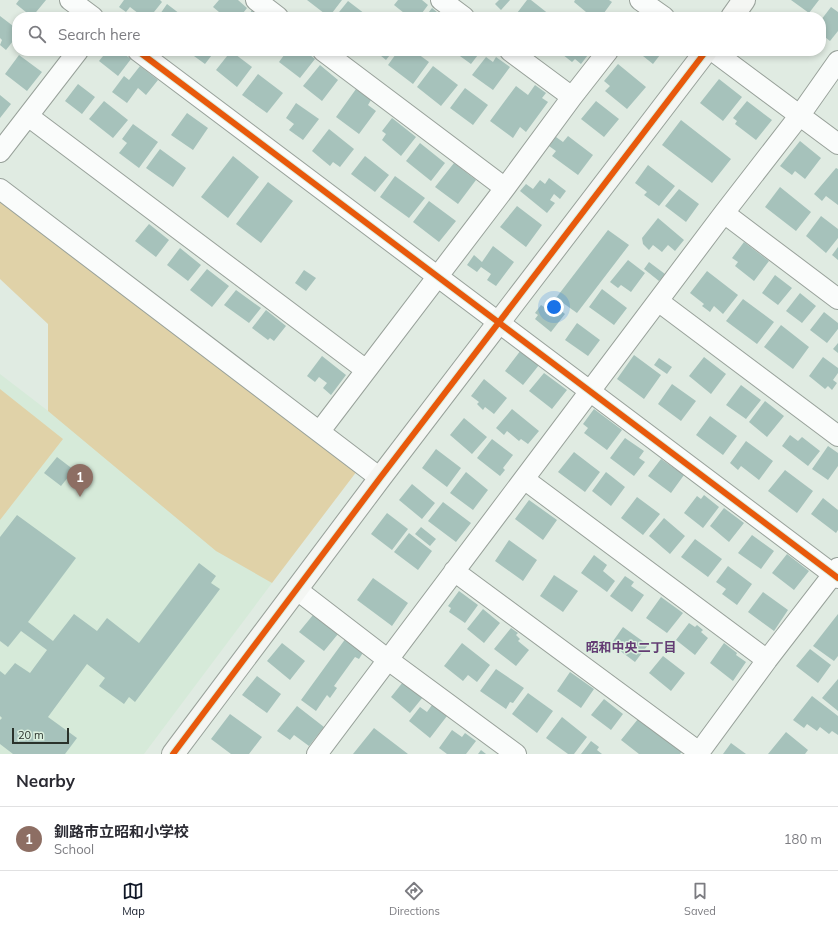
<!DOCTYPE html>
<meta charset="utf-8">
<style>
:root{--surface:#fff;--page:#f7f7f7;--text:#2b2b33;--muted:#7c7c81;--line:#e1e1e2;--accent:#111827}
body{margin:0;font-family:Mulish,"Noto Sans JP",sans-serif;background:var(--page);color:var(--text)}
.scale{position:absolute;left:12px;bottom:10px;width:57px;box-sizing:border-box;padding-left:4px;border:2px solid #2a322b;border-top:0;font-size:11px;line-height:14px;white-space:nowrap;color:#2a322b;-webkit-text-stroke:3px #dbf0df;paint-order:stroke}
.you{position:absolute;left:554px;top:307px;width:14px;height:14px;margin:-10px;border:3px solid #fff;border-radius:50%;background:#1a73e8;box-shadow:0 0 0 6px #1a73e833}
.badge{display:grid;place-items:center;width:26px;height:26px;border-radius:50%;background:var(--accent);color:#fff;font-size:13px;font-weight:700}
.pin{position:absolute;translate:-50% -33px;filter:drop-shadow(0 1px 2px #0008)}
.pin::after{content:'';position:absolute;top:21px;width:14px;height:12px;background:inherit;clip-path:polygon(0 0,100% 0,50% 100%)}
.list{margin:0;padding:0;list-style:none}
h2{display:flex;justify-content:space-between;align-items:center;height:52px;margin:0;padding:0 16px;font-size:17px}
h2 small{font-size:13px;font-weight:400;color:var(--muted)}
.list li{display:grid;grid-template-columns:26px 1fr auto;gap:12px;align-items:center;box-sizing:border-box;height:64px;padding:0 16px;border-top:1px solid var(--line)}
.list b{display:block;font-size:15px;white-space:nowrap}
.list p{margin:0;font-size:13px;white-space:nowrap;color:var(--muted)}
.list em{font-size:13px;font-style:normal;color:var(--muted)}
.icon{flex:none;width:22px;height:22px;fill:none;stroke:currentColor;stroke-width:2;stroke-linecap:round;stroke-linejoin:round}
.map{position:relative;flex:none;width:838px;height:754px;overflow:hidden}
.search{position:absolute;background:var(--surface);box-shadow:0 2px 6px #0003;left:12px;right:12px;top:12px;height:44px;display:flex;align-items:center;gap:10px;box-sizing:border-box;padding:0 14px;border-radius:16px;color:var(--muted);font-size:15px}
.sheet{height:116px;background:var(--surface)}
nav{display:flex;justify-content:space-around;align-items:center;box-sizing:border-box;height:56px;border-top:1px solid var(--line);background:var(--surface);font-size:11px;color:var(--muted)}
nav a{display:grid;justify-items:center;gap:2px}
nav .on{color:var(--accent)}
.map>svg:first-child{display:block}
.built{fill:#d6ead9}
.green{fill:#e0d2a8}
.building{fill:#a6c2bb}
.lines{fill:none;stroke-linecap:round;stroke-linejoin:round}
.street-casing{stroke:#98a19a;stroke-width:22}
.secondary-casing{stroke:#98a19a;stroke-width:24}
.street{stroke:#fafcfb;stroke-width:20}
.secondary{stroke:#f4f6f3;stroke-width:22}
.cycleway-casing{stroke:#dbf0df;stroke-width:8}
.cycleway{stroke:#e8590c;stroke-width:6}
.labels{text-anchor:middle;dominant-baseline:central;stroke-width:3;stroke-linejoin:round;paint-order:stroke}
.neighbourhood-label{font-size:13px;font-weight:bold;fill:#643c74;stroke:#dbf0df}
</style>
<div class="map">
<svg width="838" height="754" viewBox="0 0 838 754">
<rect width="100%" height="100%" fill="#e0ebe2"/>
<path class="built" d="M0,374L272,583L144,754H0Z"/>
<path class="green" d="M0,197L357,471L272,583L216,551L48,411V324L0,279Z
M0,389L63,439L0,520Z"/>
<path class="building" d="M19,0H46L32,17L16,4Z
M124,0H160L162,2L150,17H143L130,7L126,12L119,7Z
M219,0H238L247,8L240,17H225L213,7Z
M307,0H342L329,17Z
M398,0H422L428,5L419,17H409L394,5Z
M499,0H510L501,10L495,4Z
M527,0H531L550,15L549,17H514Z
M575,0H609L612,2L601,17H592L574,2Z
M791,0H819L809,13Z
M348,1L369,17H335Z
M167,4L184,17H158Z
M831,7L838,12V31L830,41L821,34V20Z
M432,8L443,17H425Z
M252,10L261,17H247Z
M0,16L17,29V36L6,50L0,45L2,40L0,38Z
M107,51H120L131,59L118,76L99,61Z
M187,51H215L205,64Z
M231,51L252,67L237,87L216,70Z
M287,51H305L315,59L300,78L279,62Z
M375,51H393L386,60Z
M398,51H414L429,62L413,84L388,65Z
M453,51H481L471,64Z
M558,51H591L581,64L575,59L572,62Z
M639,51H663L653,64L638,52Z
M19,55L42,72L27,91L5,74Z
M486,57L493,62L496,57L510,67L493,90L472,75Z
M618,64L646,87L627,109L605,91L610,86L604,81Z
M320,65L338,80L322,101L303,86Z
M140,66L158,80L146,95L138,88L127,103L112,92L124,76L129,80Z
M433,66L458,85L441,106L417,87Z
M258,74L283,93L267,113L242,95Z
M719,79L742,97L723,121L700,103Z
M78,84L95,97L82,114L65,101Z
M535,85L546,93L542,98L548,102L526,132L520,127L513,138L490,121L516,86L528,95Z
M465,88L488,105L473,125L450,108Z
M356,89L371,100L368,105L376,111L359,134L336,117Z
M0,95L11,104L0,118Z
M104,101L128,120L113,138L89,119Z
M596,101L619,119L604,137L581,119Z
M747,101L772,120L756,140L735,124L737,121L733,118Z
M296,103L319,119L303,140L289,130L294,124L286,118Z
M187,113L208,128L193,150L171,135Z
M392,118L416,137L401,156L382,140L386,134L382,131Z
M681,120L731,159L712,183L662,145Z
M133,124L158,142L139,168L119,153L127,143L122,139Z
M329,129L354,149L340,167L333,162L330,166L312,151Z
M568,136L593,155L578,175L552,156L556,151L549,146L556,137L563,142Z
M800,141L821,158L805,179L795,171L792,175L780,166Z
M420,143L445,163L431,181L406,161Z
M160,149L186,168L173,187L146,168Z
M233,156L259,177L228,218L201,197Z
M365,156L389,175L375,192L351,174Z
M454,163L476,180L458,204L435,187Z
M648,165L675,186L659,206L644,195L647,192L635,183Z
M836,168L838,169V205L826,196L822,201L814,194Z
M395,176L425,198L409,218L380,197Z
M549,178L566,191L560,199L554,194L550,200L555,203L547,213L520,191L526,184L533,189L540,180L545,184Z
M268,182L293,201L261,243L236,224Z
M780,187L811,212L796,231L765,207Z
M679,189L699,204L686,222L665,206Z
M429,201L456,221L439,242L413,222Z
M517,206L542,225L526,247L500,227Z
M821,216L838,229V238L826,253L806,236Z
M658,218L684,240L675,251L668,245L662,252L653,245L649,250L643,244L642,238Z
M149,224L169,240L156,257L135,241Z
M608,230L629,245L577,313L556,298Z
M744,242L769,261L754,281L735,266L738,262L732,258Z
M493,246L514,262L496,286L487,280L491,274L481,267L477,272L467,265L474,255L482,262Z
M838,247V260L832,255Z
M180,248L201,265L188,281L167,265Z
M628,260L645,273L631,292L621,285L618,288L610,282Z
M649,262L665,274L659,281L644,269Z
M207,269L229,286L212,307L190,290Z
M304,270L316,278L306,291L295,283Z
M707,271L738,295L723,314L714,306L710,312L702,306L704,304L690,293Z
M775,275L792,288L778,305L762,293Z
M602,289L627,308L614,325L589,307Z
M236,290L261,308L249,323L224,305Z
M800,293L816,306L802,323L786,311Z
M743,299L774,322L757,344L726,321Z
M549,301L565,314L551,332L535,319L538,315L535,313L541,305L544,307Z
M266,310L286,326L274,341L270,338L268,340L252,328Z
M824,312L838,323V329L827,343L810,330Z
M577,323L600,340L588,356L565,340Z
M781,325L809,347L793,369L764,347Z
M838,343V353L833,349Z
M521,350L539,365L523,385L505,371Z
M634,355L661,375L644,399L617,379Z
M322,356L346,375L331,395L323,388L327,383L319,377L315,382L307,376Z
M704,357L726,374L711,394L689,376Z
M823,357L838,368V373L833,380L837,383L832,390L828,386L825,389L809,376Z
M659,358L672,367L667,374L654,365Z
M544,373L567,390L552,409L529,391Z
M484,379L507,398L494,414L485,407L483,410L477,404L479,402L471,396Z
M672,384L696,401L681,421L658,404Z
M741,385L761,400L746,419L726,405Z
M765,401L784,416L767,437L749,422Z
M512,409L539,431L528,444L521,439L519,441L507,431L504,435L496,428Z
M594,409L622,430L607,450L584,433L588,428L583,424Z
M710,416L737,436L723,455L696,435Z
M464,418L487,437L472,454L450,435Z
M790,435L798,441L802,437L820,451L808,466L782,446Z
M625,438L644,451L639,458L645,462L634,476L610,458Z
M492,439L513,455L503,468L505,470L500,476L477,458Z
M746,441L773,461L759,480L741,466L738,470L730,463Z
M828,446L838,453V466L828,480L812,469Z
M436,449L461,468L447,487L422,468Z
M574,452L600,472L585,492L558,472Z
M57,457L74,470L61,486L44,473Z
M661,459L684,475L671,493L648,476Z
M785,470L813,491L797,513L768,491Z
M466,472L488,490L473,510L450,493Z
M606,472L625,487L611,506L592,491Z
M412,484L435,503L422,519L399,500Z
M704,495L719,507L703,528L684,513L697,496L701,499Z
M637,497L660,514L643,535L621,518Z
M823,498L838,510V530L836,533L811,514Z
M529,500L557,520L543,540L515,519Z
M443,502L471,523L456,542L428,521Z
M724,508L744,523L729,542L710,526Z
M387,513L408,529L392,550L371,534Z
M17,515L76,558L28,622L53,641L74,614L97,631L107,618L139,643L199,563L216,576L211,583L220,589L135,702L129,697L124,704L99,686L105,678L87,664L48,717L77,738L65,754H13L0,744V720L2,718L0,716V671L5,675L15,663L30,673L47,650L21,631L8,647L0,641V537Z
M664,518L685,536L670,554L649,536Z
M421,527L436,539L430,546L415,534Z
M409,533L432,551L418,570L394,552Z
M752,535L774,551L761,569L738,553Z
M695,539L722,559L708,577L681,557Z
M509,540L537,560L523,581L495,561Z
M787,554L809,571L794,590L772,573Z
M594,555L607,565L603,571L615,581L607,592L581,573Z
M728,566L752,584L737,605L722,594L726,589L716,582Z
M554,575L578,591L563,612L540,596Z
M625,576L634,582L631,586L644,595L632,612L610,596Z
M373,578L408,603L392,626L357,600Z
M459,591L478,605L465,623L449,612L451,608L448,606Z
M763,592L788,610L774,631L748,612Z
M661,597L683,613L667,633L646,618Z
M483,609L500,623L484,643L467,629Z
M838,614V656L834,661L813,646Z
M313,615L338,634L324,651L299,632Z
M689,623L695,627L697,625L703,630L701,632L708,638L695,655L676,640Z
M623,627L648,645L635,662L611,644Z
M511,628L518,633L516,635L520,639L518,641L529,650L516,666L494,649Z
M346,638L364,651L359,659L355,657L334,686L337,688L330,698L327,695L316,711L301,700Z
M282,643L305,661L290,680L267,661Z
M462,643L490,665L477,682L468,675L463,681L444,666Z
M724,643L737,653L736,655L746,662L733,681L710,663Z
M810,649L831,665L818,683L796,666Z
M663,656L685,673L671,691L649,673Z
M496,669L524,688L513,703L510,702L506,709L480,691Z
M570,672L594,689L581,708L557,691Z
M257,676L281,694L267,713L242,695Z
M838,679V711L822,698Z
M403,682L423,697L410,713L391,697Z
M528,693L553,711L537,733L512,714Z
M812,696L838,716V735L832,731L829,734L820,727L817,731L807,724L804,728L793,720Z
M604,699L623,714L611,730L591,715Z
M432,705L447,716L430,738L409,721L420,707L427,712Z
M297,706L324,727L309,746L294,735L290,740L277,731Z
M230,714L262,737L249,754H231L211,739Z
M562,717L587,737L574,754H568L546,738Z
M638,719L682,752L680,754H639L621,740Z
M374,728L408,754H353Z
M452,730L462,737L465,733L476,741L466,754H447L439,748Z
M786,732L808,750L805,754H768Z
M591,741L599,747L597,750L602,754H581Z
M731,743L746,754H723Z
M481,750L486,754H478Z"/>
<g class="lines">
<defs>
<path id="street" d="M70,0L93,17
M256,0L278,17
M441,0L464,17
M640,0L664,17
M138,51L838,578
M323,51L505,188
M510,51L572,97
M713,51L838,144
M28,116L366,370
M0,152L78,51
M0,189L380,478
M724,213L838,299
M658,301L838,436
M320,431L505,188L572,97L608,51
M524,479L767,660
M454,571L699,752
M296,589L387,659L516,754
M317,754L724,213L800,115L838,61
M698,754L767,660L838,568"/>
<path id="secondary" d="M732,17L744,0
M173,754L380,478L706,51"/>
</defs>
<use href="#street" class="street-casing"/>
<use href="#secondary" class="secondary-casing"/>
<use href="#street" class="street"/>
<use href="#secondary" class="secondary"/>
<defs>
<path id="cycleway" d="M138,51L838,578
M173,754L380,478L706,51"/>
</defs>
<use href="#cycleway" class="cycleway-casing"/>
<use href="#cycleway" class="cycleway"/>
</g>
<g class="labels">
<g class="neighbourhood-label">
<text x="631" y="647">昭和中央二丁目</text>
</g>
</g>
</svg>
<div class="scale">20 m</div>
<div class="you"></div>
<div class="pin badge" style="left:80px;top:497px;background:#8d6e63">1</div>
<div class="search"><svg class="icon" aria-label="search" viewBox="0 0 24 24"><circle cx="10" cy="10" r="6"/><path d="M15 15l6 6"/></svg>Search here</div>
</div>
<section class="sheet">
<h2>Nearby<small></small></h2>
<ul class="list">
<li><span class="badge" style="background:#8d6e63">1</span><div><b>釧路市立昭和小学校</b><p>School</p></div><em>180 m</em></li>
</ul>
</section>
<nav>
<a class="on"><svg class="icon" aria-label="map" viewBox="0 0 24 24"><path d="M3 6l6-2 6 2 6-2v14l-6 2-6-2-6 2zM9 4v14M15 6v14"/></svg>Map</a>
<a><svg class="icon" aria-label="directions" viewBox="0 0 24 24"><path d="M12 3l9 9-9 9-9-9zM9 14v-3h6M13 9l2 2-2 2"/></svg>Directions</a>
<a><svg class="icon" aria-label="saved" viewBox="0 0 24 24"><path d="M7 4h10v16l-5-4-5 4z"/></svg>Saved</a>
</nav>
